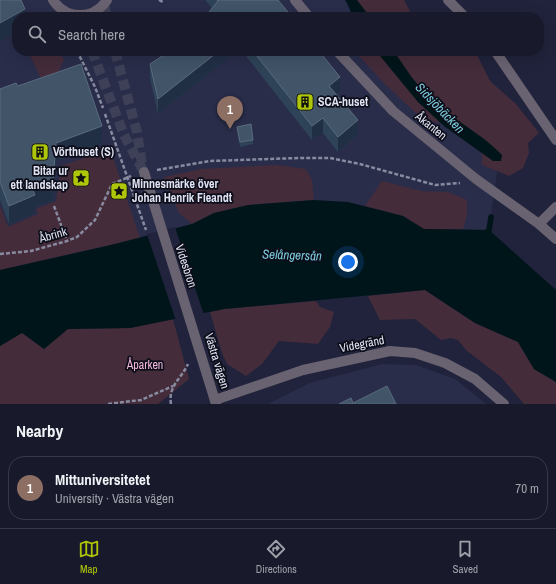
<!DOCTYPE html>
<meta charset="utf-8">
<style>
:root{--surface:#181a2c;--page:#212334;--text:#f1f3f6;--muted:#9fa1a9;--line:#363848;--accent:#aec508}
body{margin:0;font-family:"Archivo Narrow",sans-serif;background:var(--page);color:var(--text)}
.you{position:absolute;left:348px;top:262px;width:14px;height:14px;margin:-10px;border:3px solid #fff;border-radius:50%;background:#1a73e8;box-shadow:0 0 0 6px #1a73e833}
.badge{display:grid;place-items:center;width:26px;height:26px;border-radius:50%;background:var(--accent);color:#fff;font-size:13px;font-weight:700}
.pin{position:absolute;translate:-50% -33px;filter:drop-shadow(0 1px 2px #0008)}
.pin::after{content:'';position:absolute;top:21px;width:14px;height:12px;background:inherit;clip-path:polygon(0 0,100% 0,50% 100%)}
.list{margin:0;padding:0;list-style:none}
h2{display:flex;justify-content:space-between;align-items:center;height:52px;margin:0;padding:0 16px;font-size:17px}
h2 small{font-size:13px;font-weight:400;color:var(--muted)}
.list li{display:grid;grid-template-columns:26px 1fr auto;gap:12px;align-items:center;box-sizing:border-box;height:64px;margin:0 8px 8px;padding:0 8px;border:1px solid var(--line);border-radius:16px}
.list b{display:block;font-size:15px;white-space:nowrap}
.list p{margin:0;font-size:13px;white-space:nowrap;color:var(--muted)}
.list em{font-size:13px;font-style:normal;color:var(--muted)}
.icon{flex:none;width:22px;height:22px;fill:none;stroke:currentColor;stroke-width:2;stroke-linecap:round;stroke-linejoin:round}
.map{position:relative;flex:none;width:556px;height:404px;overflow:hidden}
.search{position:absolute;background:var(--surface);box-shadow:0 4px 16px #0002;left:12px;right:12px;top:12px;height:44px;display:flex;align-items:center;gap:10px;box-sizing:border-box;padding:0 14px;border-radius:16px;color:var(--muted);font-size:15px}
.sheet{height:124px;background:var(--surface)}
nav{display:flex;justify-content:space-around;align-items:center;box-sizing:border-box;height:56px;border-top:1px solid var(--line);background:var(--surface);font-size:11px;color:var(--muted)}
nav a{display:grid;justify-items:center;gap:2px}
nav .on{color:var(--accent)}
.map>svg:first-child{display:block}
.built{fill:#292d4a}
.green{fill:#442c3b}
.water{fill:#00151a}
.pier{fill:#20233b}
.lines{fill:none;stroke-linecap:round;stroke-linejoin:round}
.stream{stroke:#00151a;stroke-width:5.5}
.minor-tunnel{stroke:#3d4057;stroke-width:10;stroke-dasharray:10 5;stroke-linecap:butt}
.path{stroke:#888b9f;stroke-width:2.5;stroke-dasharray:4 2;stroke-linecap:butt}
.minor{stroke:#696270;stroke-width:10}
.wall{fill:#2e4357}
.shaded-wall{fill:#212f45}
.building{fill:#415468;stroke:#5a6b7e}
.labels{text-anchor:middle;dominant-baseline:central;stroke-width:3.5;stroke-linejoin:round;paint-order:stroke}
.poi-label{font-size:12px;font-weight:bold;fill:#e0e3f4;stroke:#0c0d18;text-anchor:start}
.street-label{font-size:12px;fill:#e0e3f4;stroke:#0c0d18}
.park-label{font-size:12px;fill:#f6badf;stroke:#0c0d18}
.water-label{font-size:13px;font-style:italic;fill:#7ccddf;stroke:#0c0d18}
</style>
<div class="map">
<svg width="556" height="404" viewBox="0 0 556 404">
<rect width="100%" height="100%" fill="#20233b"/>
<path class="built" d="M0,0H349L362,17H17V51H388L499,158L489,230L192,224L111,245L0,270Z
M382,364L416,365L455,379L486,404H268L310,383Z"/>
<path class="green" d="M354,0H404L413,17H367Z
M28,51H59L64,59L54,83H43Z
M354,51H475L490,81L516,104L539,133L528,143L529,153L523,168L509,176L482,165V143L462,128L422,119L385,84Z
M110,149L140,238L0,270V205L8,227L38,214L36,209L56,201L61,166Z
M277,165L306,169L312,180L314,200L248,205L214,213L192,224L179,213L164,177L201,169Z
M382,181L421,191L448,192L467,200V215L463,229H424L403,216L365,206Z
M425,290L475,323L518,342L534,369L556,382V404H524L501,377L467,351L458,340L451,338L441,340L415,319L380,320L368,296Z
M316,301L320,307L334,312L330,327L318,344L279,341L262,364L246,376L227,364L222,353L210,312L224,309Z
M173,319L189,379L158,404H0V346L22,332L44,349L67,329L130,328Z"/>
<path class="water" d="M345,0H357L370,17H353L347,3Z
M376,51H394C405,68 417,86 432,100C454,120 482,134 502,155L501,161H493L444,126L418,102Z
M314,200L348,202L403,216L424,229L489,230L556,290V382L534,369L518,342L475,323L425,290L224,309L130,328L68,329L44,349L22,333L0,346V270L111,245L192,224L214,213L248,205Z"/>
<path class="pier" d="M175,227L204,315L176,321L147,234Z"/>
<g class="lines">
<path class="stream" d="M485,234L489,230L491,217"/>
<path class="minor-tunnel" d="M104,4L107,17
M92,51L124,135L144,172
M115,51L137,132L142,164"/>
<path class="path" d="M159,0L163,2
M77,51L95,87L103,108
M78,53L84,51
M105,114L146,230
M157,170L210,161L298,158H330L360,164L435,185L460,183
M54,206L67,241
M0,254L31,251L67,241L77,237L95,220L112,184L131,176
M108,404L141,400L173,386
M171,404C168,386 181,379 188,364"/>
<path class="minor" d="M53,0C66,20 94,20 107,0
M295,0L309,17
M448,0L465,17
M337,51L393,111L476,179L539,224L556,239
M495,51L556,140
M144,172L216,404
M539,224L556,207
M215,400L303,370L390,351L415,353L445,363L475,379L504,404"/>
</g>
<path class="wall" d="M205,0H278L212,8Z
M170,51H237L158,114L150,78V64Z
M242,51H319L340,92L337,95L358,135L338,152L323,133L312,140Z
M18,86L102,144L56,161L53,200L35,207V213L9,224L0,200V89Z
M237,127L253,140V144L240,147L237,131Z"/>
<path class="shaded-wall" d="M25,9V17H17V32L0,41V23Z
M219,51H237L158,114V99Z
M340,77V92L329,101V86Z
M323,118V133L312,140V126Z
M358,120V135L338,152V137Z
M102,126V144L56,161L53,200L35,207V213L9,224V206L33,190L56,143Z"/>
<path class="building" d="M0,0H21L25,9L0,23Z
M217,0H278L292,17H205L218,1Z
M170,51H219L158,99L150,64Z
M253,51H319L340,77L329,86L358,120L338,137L323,118L312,126Z
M81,64L102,126L56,143L53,182L33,190L35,195L9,206L0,182V89L16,83L18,86Z
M251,124L253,140L240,142L237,127Z
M387,386L396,404H339L351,398L353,403Z"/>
<defs>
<symbol id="building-square" viewBox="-11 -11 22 22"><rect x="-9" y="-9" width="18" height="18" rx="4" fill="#aec508" stroke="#0c0d18"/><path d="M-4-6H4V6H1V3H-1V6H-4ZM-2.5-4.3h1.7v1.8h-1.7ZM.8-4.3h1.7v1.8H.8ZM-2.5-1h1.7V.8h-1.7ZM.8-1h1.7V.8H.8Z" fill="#111"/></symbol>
<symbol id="sight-square" viewBox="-11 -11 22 22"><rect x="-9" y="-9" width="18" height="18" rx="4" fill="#aec508" stroke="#0c0d18"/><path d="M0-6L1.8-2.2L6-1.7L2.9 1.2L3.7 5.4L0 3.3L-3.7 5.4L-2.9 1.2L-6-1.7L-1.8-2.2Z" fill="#111"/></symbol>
</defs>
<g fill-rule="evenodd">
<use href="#building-square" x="295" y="92" width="20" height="20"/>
<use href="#building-square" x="30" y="142" width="20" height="20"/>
<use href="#sight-square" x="71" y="168" width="20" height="20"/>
<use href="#sight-square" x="109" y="181" width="20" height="20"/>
</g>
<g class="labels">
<g class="poi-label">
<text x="318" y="102">SCA-huset</text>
<text x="53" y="152">Vörthuset (S)</text>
<text x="68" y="171" text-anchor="end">Bitar ur<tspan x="68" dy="14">ett landskap</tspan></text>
<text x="132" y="184">Minnesmärke över<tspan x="132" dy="14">Johan Henrik Fieandt</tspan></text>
</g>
<g class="street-label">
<text transform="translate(431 126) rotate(39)">Åkanten</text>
<text transform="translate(53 235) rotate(-16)">Åbrink</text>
<text transform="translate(186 266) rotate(72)">Videsbron</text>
<text transform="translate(362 344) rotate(-11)">Videgränd</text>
<text transform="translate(217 361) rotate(73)">Västra vägen</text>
</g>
<g class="park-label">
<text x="145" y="365">Åparken</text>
</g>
<g class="water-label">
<text transform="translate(440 108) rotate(46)">Sidsjöbäcken</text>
<text transform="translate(292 255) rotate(2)">Selångersån</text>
</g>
</g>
</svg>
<div class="you"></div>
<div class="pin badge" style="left:230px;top:129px;background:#8d6e63">1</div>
<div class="search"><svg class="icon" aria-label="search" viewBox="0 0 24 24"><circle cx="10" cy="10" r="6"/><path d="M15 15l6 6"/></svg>Search here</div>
</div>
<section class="sheet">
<h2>Nearby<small></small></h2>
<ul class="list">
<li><span class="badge" style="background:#8d6e63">1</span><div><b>Mittuniversitetet</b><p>University · Västra vägen</p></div><em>70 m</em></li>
</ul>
</section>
<nav>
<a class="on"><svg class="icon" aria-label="map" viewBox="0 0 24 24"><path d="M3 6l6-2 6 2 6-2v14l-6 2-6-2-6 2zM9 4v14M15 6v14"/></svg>Map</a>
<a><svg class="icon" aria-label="directions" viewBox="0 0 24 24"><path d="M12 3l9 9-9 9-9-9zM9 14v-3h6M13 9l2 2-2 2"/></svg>Directions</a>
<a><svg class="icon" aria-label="saved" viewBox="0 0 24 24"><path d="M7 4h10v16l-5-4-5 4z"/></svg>Saved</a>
</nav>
